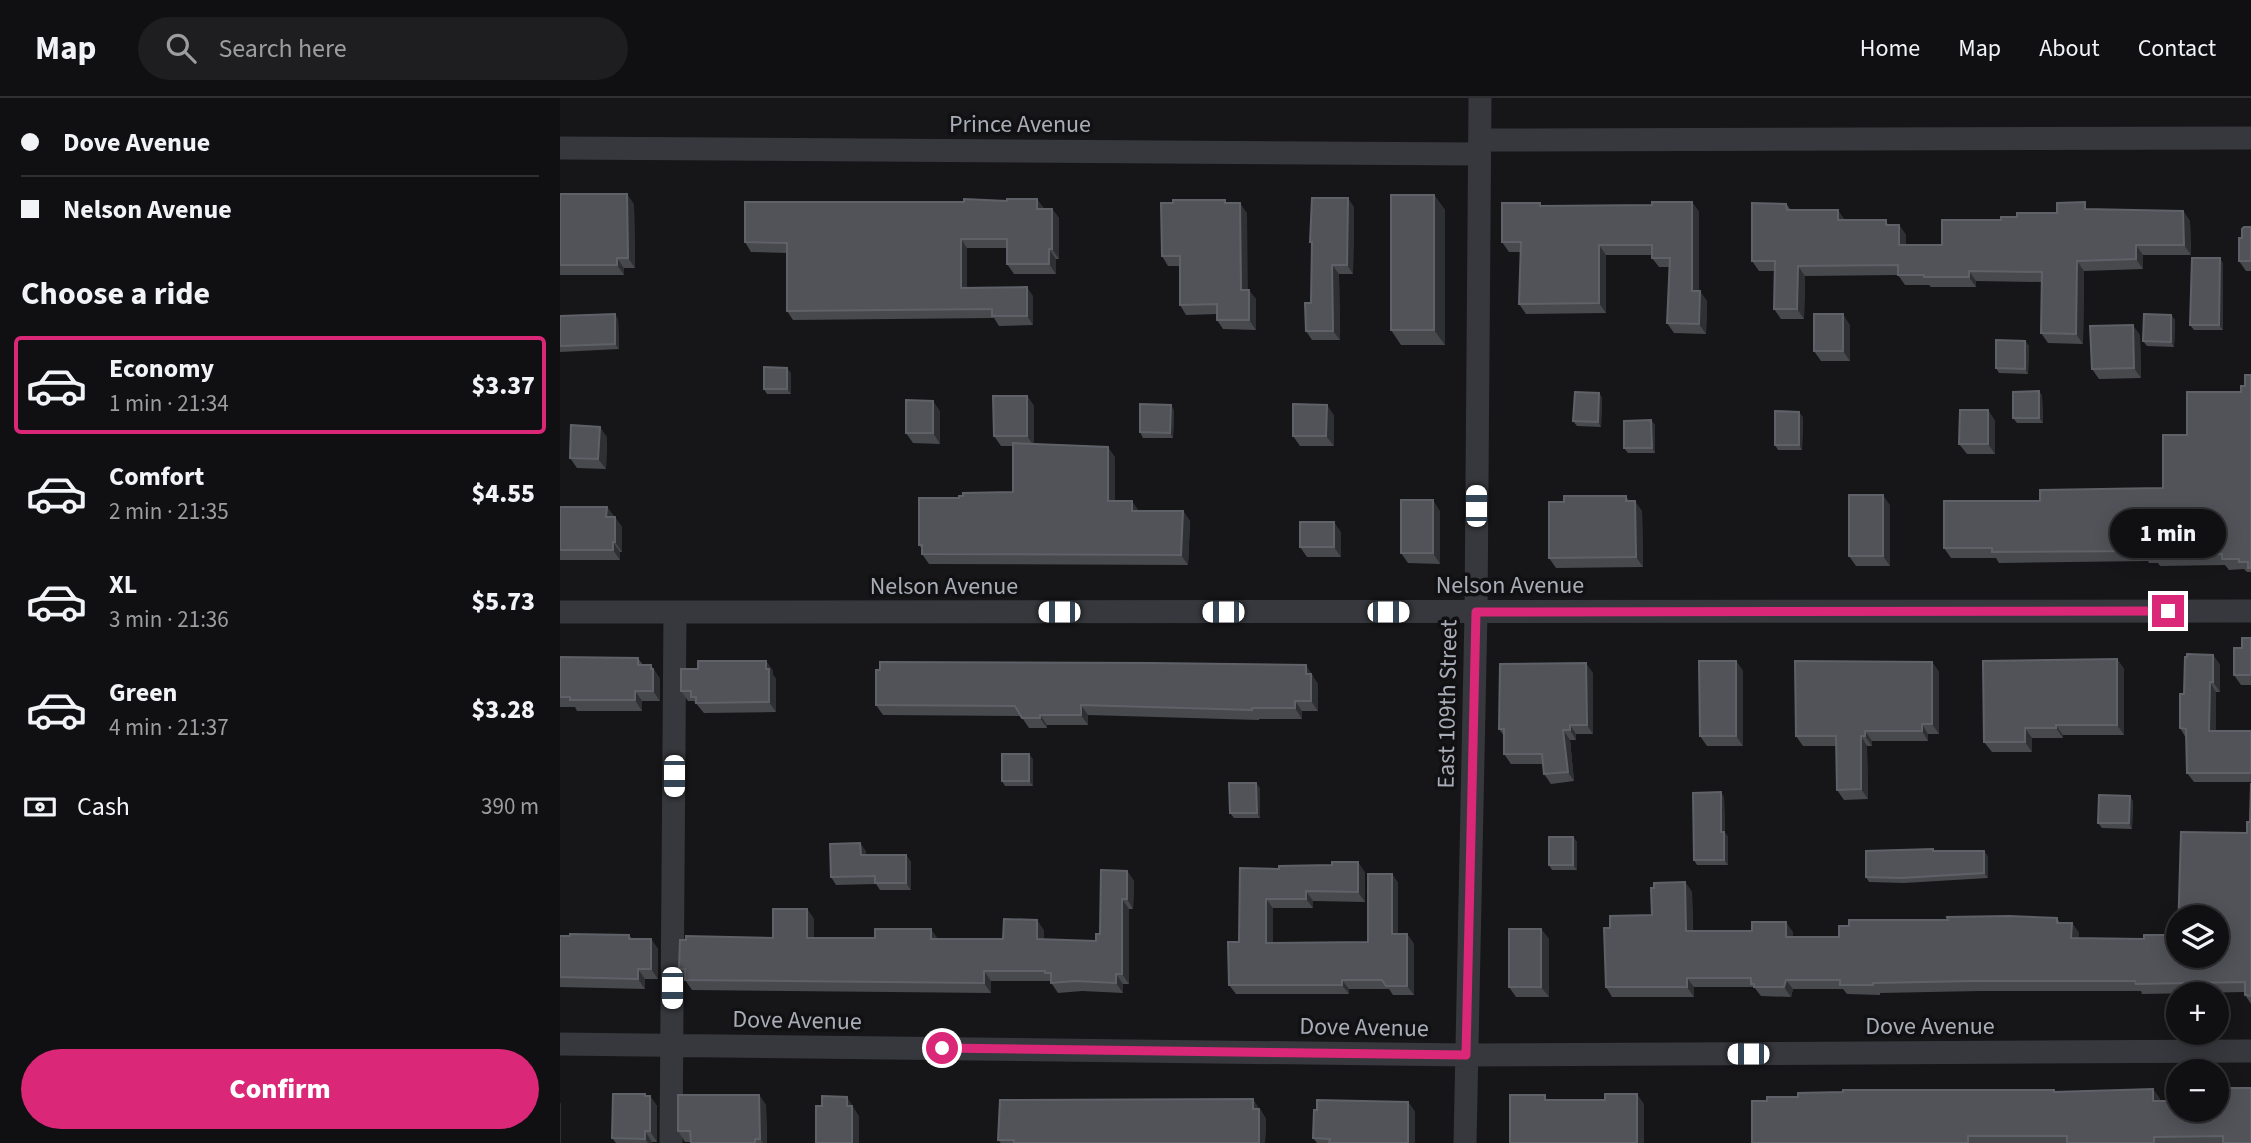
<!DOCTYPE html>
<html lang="en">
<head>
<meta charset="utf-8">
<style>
	body { margin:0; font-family:"Source Sans 3",sans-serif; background:#1e1e20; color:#f1f3f6; height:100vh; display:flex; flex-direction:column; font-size:26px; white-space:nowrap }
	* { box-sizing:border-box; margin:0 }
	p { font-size:23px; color:#9c9d9f }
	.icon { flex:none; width:38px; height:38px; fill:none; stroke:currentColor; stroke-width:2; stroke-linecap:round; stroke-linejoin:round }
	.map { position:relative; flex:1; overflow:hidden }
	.panel { display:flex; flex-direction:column; background:#101012; width:560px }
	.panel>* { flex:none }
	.top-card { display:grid; align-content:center; height:154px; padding:0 21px; background:#101012 }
	.buttons { position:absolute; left:1606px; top:807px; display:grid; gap:14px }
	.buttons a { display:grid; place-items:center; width:63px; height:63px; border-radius:50%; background:#101012; box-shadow:0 4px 18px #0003,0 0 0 2px #303032; font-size:35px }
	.end { position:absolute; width:32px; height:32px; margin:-16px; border:9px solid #db2777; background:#fff; box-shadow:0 0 0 4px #fff }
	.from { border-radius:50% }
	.bubble { position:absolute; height:49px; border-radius:24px; background:#101012; box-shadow:0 4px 18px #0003,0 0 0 2px #303032; font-size:23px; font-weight:800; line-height:49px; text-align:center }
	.car { position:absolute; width:21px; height:42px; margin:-21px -10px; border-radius:9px; box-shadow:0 0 5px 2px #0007; background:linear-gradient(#fff 24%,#345 0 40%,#fff 0 76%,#345 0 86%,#fff 0) }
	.top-card b { display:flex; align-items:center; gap:24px; height:66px; font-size:26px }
	.top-card b+b { border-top:2px solid #303032 }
	.top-card i { width:18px; height:18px; background:#f1f3f6 }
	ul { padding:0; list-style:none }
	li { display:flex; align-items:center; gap:21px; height:98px; margin:0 14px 10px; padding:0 7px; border:4px solid transparent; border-radius:7px }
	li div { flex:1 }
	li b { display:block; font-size:26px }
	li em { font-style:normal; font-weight:800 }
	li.on { border-color:#db2777 }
	li>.icon { width:63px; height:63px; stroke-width:1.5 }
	h2 { padding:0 21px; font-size:32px; line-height:84px }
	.pay { display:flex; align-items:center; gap:18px; height:77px; padding:0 21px; font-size:26px }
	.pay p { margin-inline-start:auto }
	.action { display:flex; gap:14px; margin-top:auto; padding:14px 21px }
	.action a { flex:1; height:80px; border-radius:42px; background:#db2777; color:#fff; font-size:28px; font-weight:800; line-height:80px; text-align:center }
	header { display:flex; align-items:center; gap:42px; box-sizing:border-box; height:98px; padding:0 35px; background:#101012; border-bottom:2px solid #303032 }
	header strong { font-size:33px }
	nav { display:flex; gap:38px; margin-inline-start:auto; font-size:24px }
	.search { width:490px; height:63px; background:#1e1e20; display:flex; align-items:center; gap:18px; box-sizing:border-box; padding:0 24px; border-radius:38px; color:#9c9d9f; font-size:26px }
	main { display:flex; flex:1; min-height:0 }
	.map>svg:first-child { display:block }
</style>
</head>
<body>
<header>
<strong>Map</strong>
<div class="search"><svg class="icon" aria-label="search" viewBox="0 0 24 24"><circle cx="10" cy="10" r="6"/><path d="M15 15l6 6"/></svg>Search here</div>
<nav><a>Home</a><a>Map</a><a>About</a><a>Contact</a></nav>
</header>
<main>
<section class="panel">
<div class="top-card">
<b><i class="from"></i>Dove Avenue</b>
<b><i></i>Nelson Avenue</b>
</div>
<h2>Choose a ride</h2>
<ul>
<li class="on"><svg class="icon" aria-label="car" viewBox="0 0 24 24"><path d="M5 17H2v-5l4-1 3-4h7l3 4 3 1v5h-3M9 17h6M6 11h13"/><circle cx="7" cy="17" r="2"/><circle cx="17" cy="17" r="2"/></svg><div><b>Economy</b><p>1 min · 21:34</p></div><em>$3.37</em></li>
<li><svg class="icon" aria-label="car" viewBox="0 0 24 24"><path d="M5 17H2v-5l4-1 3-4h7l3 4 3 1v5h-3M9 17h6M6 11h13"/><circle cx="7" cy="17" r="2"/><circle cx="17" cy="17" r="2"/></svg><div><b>Comfort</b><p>2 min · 21:35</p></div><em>$4.55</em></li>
<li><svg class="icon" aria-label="car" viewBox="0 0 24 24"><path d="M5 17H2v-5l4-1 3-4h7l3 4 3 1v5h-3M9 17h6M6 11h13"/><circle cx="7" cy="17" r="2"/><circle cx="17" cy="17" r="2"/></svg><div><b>XL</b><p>3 min · 21:36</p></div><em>$5.73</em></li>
<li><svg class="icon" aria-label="car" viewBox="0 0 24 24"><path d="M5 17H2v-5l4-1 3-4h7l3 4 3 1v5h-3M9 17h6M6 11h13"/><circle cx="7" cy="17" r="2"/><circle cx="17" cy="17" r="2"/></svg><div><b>Green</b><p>4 min · 21:37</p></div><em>$3.28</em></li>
</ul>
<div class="pay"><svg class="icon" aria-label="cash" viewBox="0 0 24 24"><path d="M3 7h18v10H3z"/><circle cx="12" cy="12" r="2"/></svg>Cash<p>390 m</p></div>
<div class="action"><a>Confirm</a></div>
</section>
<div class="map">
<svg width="1691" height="1045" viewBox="0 0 1691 1045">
	<rect width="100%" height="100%" fill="#161618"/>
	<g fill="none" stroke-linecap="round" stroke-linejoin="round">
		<path stroke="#37383d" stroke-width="23" d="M920,42L1691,40
			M0,50L919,56
			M0,514L1691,513
			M0,946L906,957L1691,953
			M111,1045L115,514
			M905,1045L916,514L920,0"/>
	</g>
	<path fill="#47494d" d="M0,96L74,106L75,170H64V177H0Z
		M874,97L885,112V247H841L831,232Z
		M665,102L667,105L687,115V192L696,201V232L663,231L657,222V216L626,217L620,207V168H608L602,158Z
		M1132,104L1139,114V193L1147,203L1146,236L1114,235L1107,225L1109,169H1099L1092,160V157H1046V215L966,216L959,206L961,154H949L942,144L982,108L1092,107Z
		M1226,106L1231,112L1285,122H1326L1328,127H1339L1346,137V147H1382L1441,122L1457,119L1530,111L1623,113L1630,123L1631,157H1583V171L1524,173L1523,246L1488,245L1481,235V184L1416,183V189H1371L1369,187H1345L1338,177L1245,178L1244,221H1221L1214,211L1215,173H1199L1192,163Z
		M794,109L793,176H779L780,242H752L746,233L751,205L752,147L750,144Z
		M484,111H492L499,120V161H496V176H454L447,166V150H407V190L473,198V227L439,228L434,220L233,222L227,213V155L191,154L185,144Z
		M1691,129V173H1686L1679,163L1682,140Z
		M1663,165V232H1634L1630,227Z
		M1611,217L1615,222L1614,249L1587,248L1583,243Z
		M0,218L58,221L59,251L0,254Z
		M1290,227V263H1261L1254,253Z
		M1580,237L1581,280L1539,281L1532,271Z
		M1465,243L1469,248L1468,276L1439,275L1436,270Z
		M231,275V296H207L204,291Z
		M1691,277V474H1687L1684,471L1669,472L1665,467L1600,468L1598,465H1589L1588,463L1439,465L1436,460H1391L1384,450L1480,403L1603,390L1627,337L1681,294Z
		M1479,293L1482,298L1483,325H1457L1453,320Z
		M1039,295L1042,300L1041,329L1017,328L1013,323Z
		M467,298L474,308V346L555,359V403L579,413H623L630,423L628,467L369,466L362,456V451L359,447L399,400L453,394V348H441L434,338Z
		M614,312L613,340H583L580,334Z
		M1428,312L1435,323V356H1407L1399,346Z
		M380,313V346L353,345L346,335Z
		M774,317V348H740L733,338Z
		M1243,319L1242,352H1218L1215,347Z
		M1091,322L1095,327V355H1068L1064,350Z
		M47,339L46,371L17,370L10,360Z
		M1066,398L1069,403L1082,413L1083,469L996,470L989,460L1004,404Z
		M1330,407V468H1296L1289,458Z
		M0,409H47L62,429V454H60V462H0Z
		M880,413V466L848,465L841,455Z
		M781,434V459H747L740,449Z
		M1691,540V587H1681L1674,577L1682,550Z
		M1653,557L1660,567V594H1656V633H1691V684H1634L1627,675L1626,640L1620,630L1624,596Z
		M0,559L78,560L83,567H91L100,581V603H82V613H17L15,609H0Z
		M1557,561L1564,571V637H1503V640H1472V654H1432L1424,644Z
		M206,563L213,573V577L216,581V614L144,615L134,603H128L121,593L138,571Z
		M1176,563L1183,573V648H1147L1140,638Z
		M1372,564L1379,574V636H1368V643H1312V648H1307L1308,701L1284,702L1277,692L1276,648H1243L1236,638Z
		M1033,575V636H1016V642H1010L1014,683L991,686L984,676L983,666H951L944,656V638L939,631Z
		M753,577V579L758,586V613H742V621H699V622L528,617V627H487V630H469L461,618L323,617L316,607Z
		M473,661V688H445L442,683Z
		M1691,685V906L1685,897V894L1582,896L1581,893H1420L1320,895V897L1287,896L1283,891H1233L1231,899L1201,898L1194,889H1134V899H1052L1046,889L1050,830L1092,817L1125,784L1132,794L1133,833L1233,834V839H1279L1289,828L1388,822L1497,820L1500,825H1512L1519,835L1518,840L1584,841L1618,837L1687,735L1690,724Z
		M700,690V720H674L670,715Z
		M1164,699L1165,735L1168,739V767H1137L1134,762Z
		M1573,703L1572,731L1542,730L1538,725Z
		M1013,739L1017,744V772H992L989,767Z
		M306,753V757H346L351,764V792H320L316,786L276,787L271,779Z
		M1374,753L1428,758V780L1344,785L1309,784L1306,779Z
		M772,767L805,774V804L753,803V810H713V845L808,844L832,776L838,785V836H847L854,846V897H833L829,891H789V896H676L669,887L679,844L719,771Z
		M567,773L574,783L573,811H569V886H563V895L522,893L498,895L490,883H431V895L132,892L125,882V879L119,871L213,840L247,811L254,821V840L443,841L484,832V841L536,843L540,836Z
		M981,831L989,841V899H956L949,889Z
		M69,837L72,841H91L98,851V881H85V891L0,889V838Z
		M1593,991L1600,1001V1003L1663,1002L1691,1045H1192L1207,1003L1238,999L1494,992L1495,994Z
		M199,997L206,1007L207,1045H131V1044H125L118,1033Z
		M86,998H90L97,1008V1044H92V1045H56L52,1040Z
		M848,1004L855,1014V1045H757L753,1040Z
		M700,1011L706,1021L705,1045H441L438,1042Z"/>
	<path fill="#2f3033" d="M67,96L74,106L75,170L68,160Z
		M874,97L885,112V247L874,232Z
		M788,100L794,109L793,176L787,167Z
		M477,101L484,110L477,111Z
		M1132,104L1139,114V203L1132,193Z
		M680,105L687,115L688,201L681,192Z
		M492,111L499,120V161L492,151Z
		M1278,112L1285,122H1278Z
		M1623,113L1630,123L1631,157L1624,147Z
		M1339,127L1346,137V157L1339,147Z
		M401,141L407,150V199L401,190Z
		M1039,147L1046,157V215L1039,205Z
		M1576,147L1583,157V171L1576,161Z
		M489,151L496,161V176L489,166Z
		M57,160L64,170V177L57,167Z
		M1660,160L1663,165V232L1659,227Z
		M1517,163L1524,173L1523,246L1516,236Z
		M772,167L779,176L780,242L773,233Z
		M1238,168L1245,178L1244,221L1237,211Z
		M1409,173L1416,183V189L1409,179Z
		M467,189L473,198V227L467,218Z
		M689,192L696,201V232L689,222Z
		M1140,193L1147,203L1146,236L1139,226Z
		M55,216L58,221L59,251L55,246Z
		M1283,216L1290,227V263L1283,253Z
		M1611,217L1615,222L1614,249L1611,244Z
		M1573,227L1580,237L1581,280L1574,270Z
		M1465,243L1469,248L1468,276L1465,271Z
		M227,270L231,275V296L227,291Z
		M1479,293L1482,298L1483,325L1479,320Z
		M1039,295L1042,300L1041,329L1038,324Z
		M467,298L474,308V348L467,338Z
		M373,303L380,313V346L373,335Z
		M611,307L614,312L613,340L610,335Z
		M767,307L774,317V348L766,338Z
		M1428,312L1435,323V356L1428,346Z
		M1239,314L1243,319L1242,352L1239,347Z
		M1091,322L1095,327V355L1092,350Z
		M40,329L47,339L46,371L38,361Z
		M548,349L555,359V413L548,403Z
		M1323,397L1330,407V468L1323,458Z
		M873,402L880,413V466L873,455Z
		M572,403L579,413V423L572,413Z
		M1075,403L1082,413L1083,469L1076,459Z
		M47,409L54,419H46Z
		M623,413L630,423L628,467L621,457Z
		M55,419L62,429V454L55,444Z
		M774,424L781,434V459L774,449Z
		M53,444L60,454V462L53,452Z
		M1653,557L1660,567V594L1653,584Z
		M1557,561L1564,571V637L1557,627Z
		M206,563L213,573V577L216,581V614L209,604Z
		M1176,563L1183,573V648L1176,638Z
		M1372,564L1379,574V636L1372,626Z
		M1026,565L1033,575V636L1027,627Z
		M91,567L100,581V603L93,593Z
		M746,567L758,586V613L751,603L746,576Z
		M1650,584L1656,594V643L1649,633Z
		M75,593L82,603V613L75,602Z
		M735,603L742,613V621L735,610Z
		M521,607L528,617V627L521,617Z
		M480,617L487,627V630L480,620Z
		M1362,626L1368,636V643L1362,633Z
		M1010,627L1016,636V642L1010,632Z
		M1496,627L1503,637V640L1496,630Z
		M1465,630L1472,640V654L1465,644Z
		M1003,632L1010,642L1014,683L1008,674Z
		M1305,633L1312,643V648L1305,638Z
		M1301,638L1307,648L1308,701L1301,691Z
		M469,656L473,661V688L469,683Z
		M696,685L700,690V720L697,715Z
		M1161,694L1164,699L1165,735L1168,739V767L1164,762L1161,734Z
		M1570,698L1573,703L1572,731L1569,725Z
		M1013,739L1017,744V772L1013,767Z
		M300,745L306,753V764L301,757Z
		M1424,753L1428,758V780L1424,775Z
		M346,757L351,764V792L346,785Z
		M798,764L805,774V804L798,794Z
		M567,773L574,783L573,811L567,801Z
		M832,776L838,785V846L832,836Z
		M1125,784L1132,794L1133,842L1126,833Z
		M746,793L753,803V810L746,801Z
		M562,801L569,811V886L562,876Z
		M706,801L713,810V854L706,845Z
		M247,811L254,821V850L247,840Z
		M477,822L484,832V851L477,841Z
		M1226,824L1233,834V849L1226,839Z
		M1512,825L1519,835L1518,849L1511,840Z
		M371,831L378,841H371Z
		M981,831L989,841V899L981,889Z
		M847,836L854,846V897L847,888Z
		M91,841L98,851V881L91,871Z
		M78,871L85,881V891L78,881Z
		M424,873L431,883V895L424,885Z
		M556,876L563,886V895L556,885Z
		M1127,880L1134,889V899L1127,889Z
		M782,882L789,891V896L782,887Z
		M1226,882L1233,891L1231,899L1224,889Z
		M1593,991L1600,1001V1014L1593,1003Z
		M85,996L90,1003V998L97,1008V1044L90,1033Z
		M1077,996L1084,1006V1045H1077Z
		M199,997L206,1007L207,1045H203L200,1041Z
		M287,999L299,1018V1045H292L287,1008Z
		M693,1001L706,1021L705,1045H699L693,1011Z
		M0,1004L1,1006V1045H0Z
		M848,1004L855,1014V1045H848Z
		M85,1033L92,1044V1045H88L85,1041Z"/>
	<path fill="#525359" stroke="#5f6168" stroke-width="2" fill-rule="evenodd" d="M0,96H67L68,160H57V167H0Z
		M831,97H874V232H831Z
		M752,100H788L787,167H772L773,233H746L745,205H751L752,144H750Z
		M404,101L447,103V101H477V111H492V151H489V166H447V141H401V190L467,189V218H432V211L227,213V145L185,144V104H404Z
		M613,102H665V105H680L681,192H689V222H657V206L620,207V158H602L601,105H613Z
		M1092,104H1132V193H1140L1139,226L1107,225L1110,160H1092V147H1039V205L959,206L961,144H942V105H980V108L1092,107Z
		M1525,104V111L1623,113L1624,147H1576V161L1517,163L1516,236L1481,235L1482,174L1409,173V179H1364V177H1338V167L1238,168L1237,211H1214L1215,163H1192V105L1226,106L1227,112H1278V122H1326V127H1339V147H1382V122H1441V119H1457V115H1497V105Z
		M1684,129H1691V163H1679V140H1682V131Z
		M1632,160H1660L1659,227H1630Z
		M55,216V246L0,248V218Z
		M1254,216H1283V253H1254Z
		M1584,216L1611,217V244L1583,243Z
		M1573,227L1574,270L1532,271L1530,228Z
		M1436,242L1465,243V271L1436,270Z
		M204,269L227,270V291H204Z
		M1685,277H1691V470H1688V464H1679V461H1662V456L1593,457V455H1582V453L1432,454V450H1384V403H1480V392L1603,390V337H1627V294H1681V288H1685Z
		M1479,293V320H1453V294Z
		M1015,294L1039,295L1038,324L1013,323Z
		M433,298H467V338H434Z
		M346,302L373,303V335H346Z
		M580,306L611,307L610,335L580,334Z
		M733,306L767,307L766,338H733Z
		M1400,312H1428V346H1399Z
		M1215,313L1239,314V347H1215Z
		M1091,322L1092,350H1064V323Z
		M11,327L40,329L38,361L10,360Z
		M453,345L548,349V403H572V413H623L621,457L362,456V447H359V400H399V398H403V395L453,394Z
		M1289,397H1323V458H1289Z
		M1004,398H1066V403H1075L1076,459L989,460V404H1004Z
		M841,402H873V455H841Z
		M0,409H47L46,419H55V444H53V452H0Z
		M740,424H774V449H740Z
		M1682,540H1691V577H1674V550H1682Z
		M1627,556L1653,557V584H1650L1649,633H1691V675H1627L1626,631L1620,630V596H1624L1625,559H1627Z
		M0,559L78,560V567H91V571H93V593H75V602H10V599H0Z
		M1557,561V627H1496V630H1465V644H1424L1423,563Z
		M138,563H206V571H209V604L136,605V599H131V593H121V571H138Z
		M1139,563H1176V638H1140Z
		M1235,563L1372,564V626H1362V633H1305V638H1301V691L1277,692L1276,638H1236Z
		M320,564L592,565L746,567V576H751V603H735V610H692V612L521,607V617H480V620H462L455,608L316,607V572H320Z
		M1026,565L1027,627H1010V632H1003L1008,674L984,676L982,656H944V631H939L940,566Z
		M442,656H469V683H442Z
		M669,685H696L697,715H670Z
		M1691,685V898L1685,897V884L1576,886L1575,883H1413L1313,885V887H1280V882H1226L1224,889H1194V886H1191V880H1127V889H1046L1044,830H1050V818L1092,817L1091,790H1094V785L1125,784L1126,833H1192V824H1226V839H1279V828H1289V822H1388L1387,819L1449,818L1497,820V825H1512L1511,840L1584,841V837H1618L1621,734L1687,735V724H1690ZM1619,819H1657V858H1619Z
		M1161,694V734H1164V762H1134L1133,695Z
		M1539,697L1570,698L1569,725H1538Z
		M989,739H1013V767H989Z
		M300,745L301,757H346V785H315V778L271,779L270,746Z
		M1373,751V753H1424V775L1341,780L1306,779V753Z
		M772,764H798V794L746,793V801H706V845L808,844V776H832V836H847V888H826L822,882H782V887H669L668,844H679L680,770L719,771V768L772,767Z
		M541,772L567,773V801H562V876H556V885L515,883L491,885V875H485V873H424V885L125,882V871H119L120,842H126V838L213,840V811H247V840H315V831H371V841H443L444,821L477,822V841L536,843V836H540Z
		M949,831H981V889H949Z
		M10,836L69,837V841H91V871H78V881L0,879V838H10Z
		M1663,990H1691V1045H1663V1038L1594,1039V1045H1507V1038H1408V1045H1192V1003H1207V999H1238V995L1283,994V992H1494V994L1593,991V1003H1619V1012H1657V1002H1663Z
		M53,996H85V998H90V1033H85V1041L52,1040Z
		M1045,996H1077V1045H950V997H985V1002H1045Z
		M118,997H199L200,1041H195V1045H131L130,1033H118Z
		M262,998L287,999V1008H292V1045H256V1008H262Z
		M693,1001V1011H699V1045H454V1042H438L440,1002Z
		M757,1002L848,1004V1045H769L770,1041L753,1040L754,1012H757Z"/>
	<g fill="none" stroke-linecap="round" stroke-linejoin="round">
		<path stroke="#db2777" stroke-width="9" d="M382,950L906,957L916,514L1608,513"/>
	</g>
	<g text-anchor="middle" stroke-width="7" stroke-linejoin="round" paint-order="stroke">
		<g font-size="24" fill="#a8adb8" stroke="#111113">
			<text x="460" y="34">Prince Avenue</text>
			<text x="950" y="495">Nelson Avenue</text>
			<text x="384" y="496">Nelson Avenue</text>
			<text transform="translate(887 606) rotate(-89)" y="8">East 109th Street</text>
			<text transform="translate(237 922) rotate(1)" y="8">Dove Avenue</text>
			<text x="1370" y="936">Dove Avenue</text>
			<text transform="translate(804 929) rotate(1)" y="8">Dove Avenue</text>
		</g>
	</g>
</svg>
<div class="buttons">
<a><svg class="icon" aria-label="layers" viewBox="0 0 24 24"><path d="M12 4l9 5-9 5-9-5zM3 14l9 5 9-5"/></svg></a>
<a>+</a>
<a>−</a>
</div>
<i class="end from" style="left:382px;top:950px"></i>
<i class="end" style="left:1608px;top:513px"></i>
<div class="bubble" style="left:1550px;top:411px;width:116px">1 min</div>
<i class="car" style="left:916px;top:408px;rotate:0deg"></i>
<i class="car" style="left:499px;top:514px;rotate:270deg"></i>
<i class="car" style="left:663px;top:514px;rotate:270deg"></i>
<i class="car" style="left:828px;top:514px;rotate:90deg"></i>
<i class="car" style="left:114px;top:678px;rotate:180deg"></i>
<i class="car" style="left:112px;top:890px;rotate:180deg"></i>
<i class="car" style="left:1188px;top:956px;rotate:270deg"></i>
</div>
</main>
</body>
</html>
